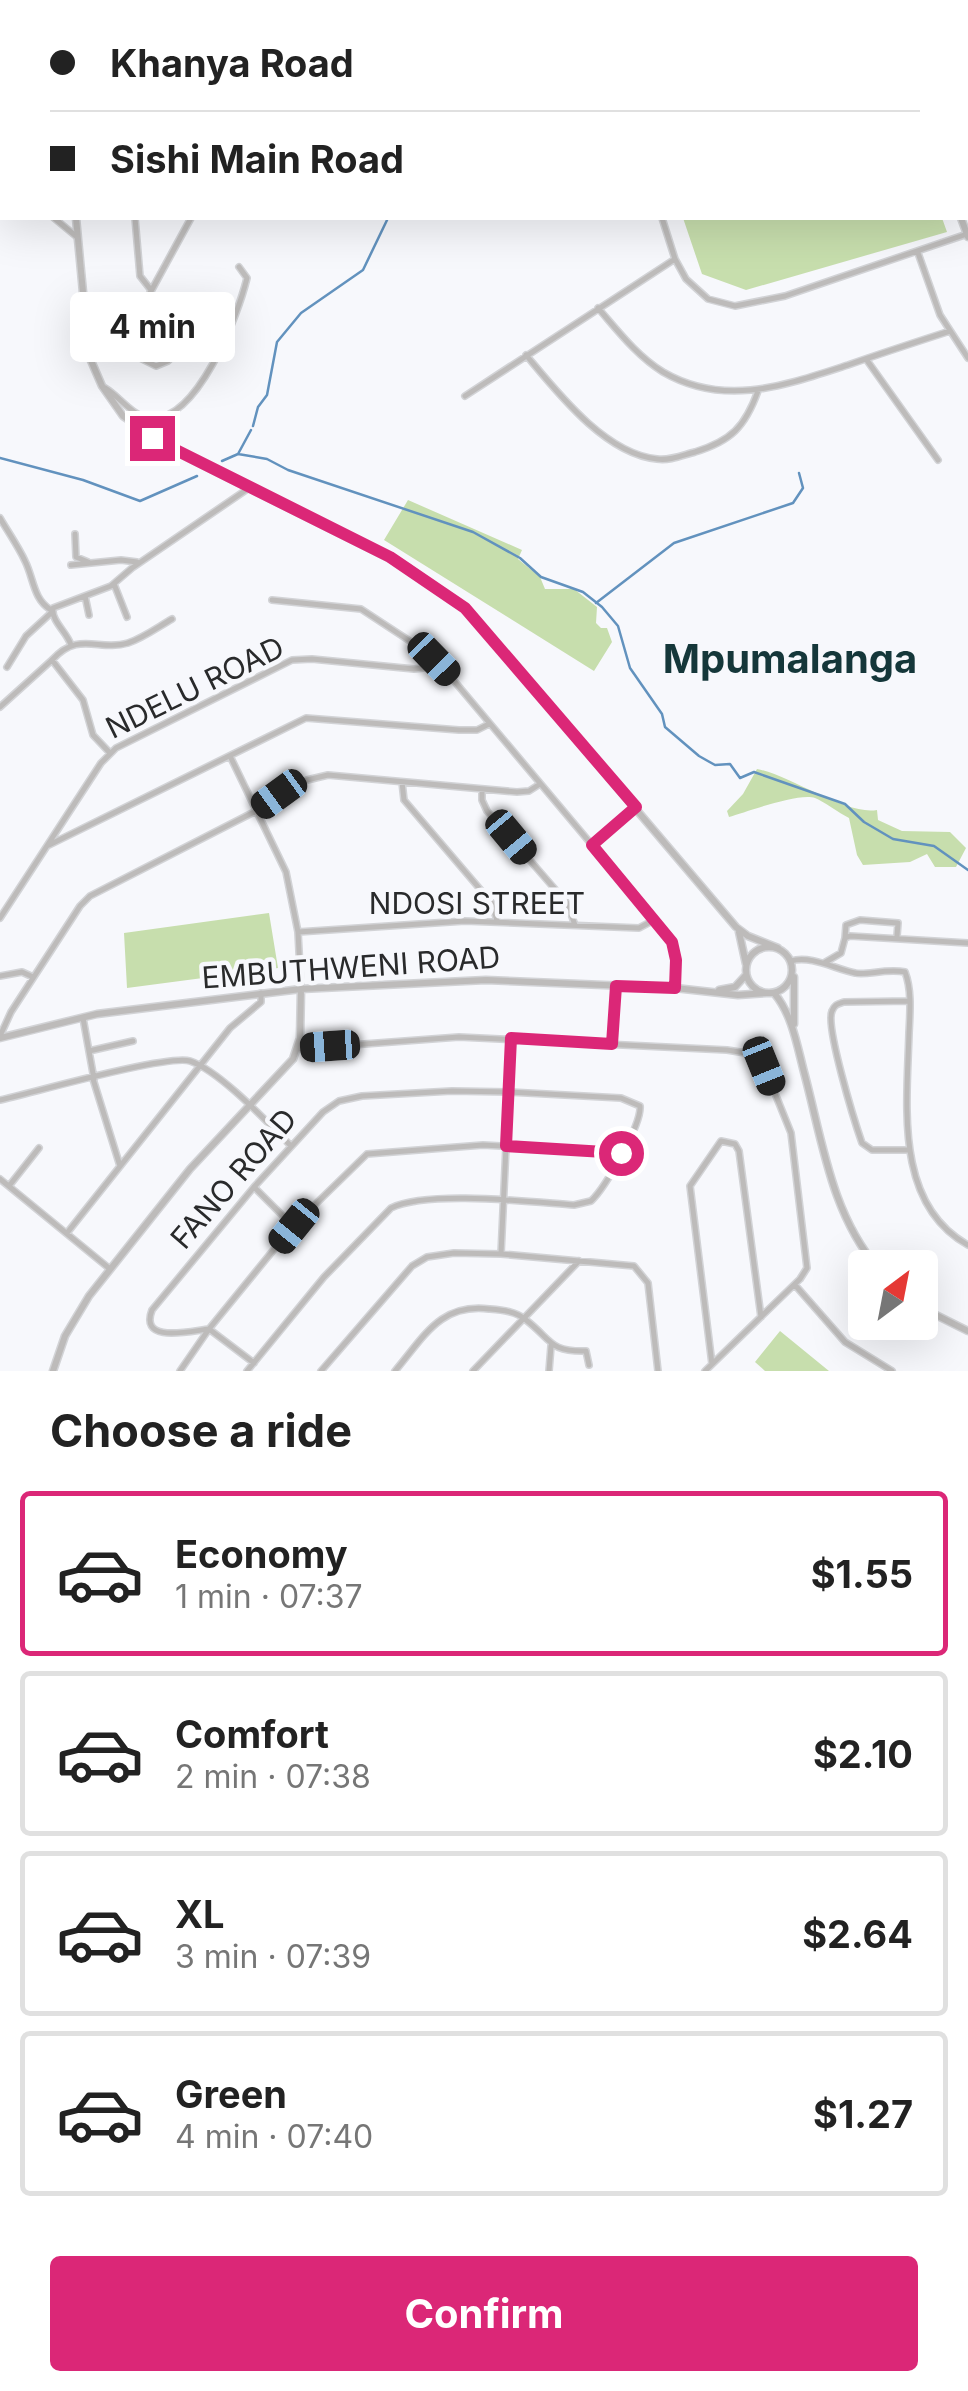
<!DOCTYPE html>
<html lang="en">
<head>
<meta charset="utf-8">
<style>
	body { margin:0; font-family:Inter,sans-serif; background:#f6f6f6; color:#222; height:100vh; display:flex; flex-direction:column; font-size:38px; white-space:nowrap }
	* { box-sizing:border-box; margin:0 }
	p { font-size:32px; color:#767676 }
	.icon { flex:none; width:55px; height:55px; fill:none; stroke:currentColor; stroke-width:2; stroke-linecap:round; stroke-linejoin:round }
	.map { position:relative; height:1371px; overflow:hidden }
	.details { display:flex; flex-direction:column; background:#fff; flex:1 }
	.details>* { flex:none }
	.top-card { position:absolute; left:0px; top:0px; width:970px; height:220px; box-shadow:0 10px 40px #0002; display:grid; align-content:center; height:220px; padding:0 50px; background:#fff }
	.needle { width:65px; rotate:32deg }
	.fabs { position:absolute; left:848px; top:1250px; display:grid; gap:20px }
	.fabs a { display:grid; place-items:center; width:90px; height:90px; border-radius:10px; background:#fff; box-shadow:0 10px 40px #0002; font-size:50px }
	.end { position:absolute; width:45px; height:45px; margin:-22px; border:12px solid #db2777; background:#fff; box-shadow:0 0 0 5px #fff }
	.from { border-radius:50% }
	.bubble { position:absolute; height:70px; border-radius:10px; background:#fff; box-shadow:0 10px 40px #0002; font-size:32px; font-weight:700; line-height:70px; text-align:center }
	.car { position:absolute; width:30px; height:60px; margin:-30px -15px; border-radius:12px; box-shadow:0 0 8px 2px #0007; background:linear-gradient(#222 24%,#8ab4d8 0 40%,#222 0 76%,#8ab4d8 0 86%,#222 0) }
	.top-card b { display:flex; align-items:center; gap:35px; height:95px; font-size:38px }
	.top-card b+b { border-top:2px solid #e0e0e0 }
	.top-card i { width:25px; height:25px; background:#222 }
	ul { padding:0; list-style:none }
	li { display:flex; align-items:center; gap:30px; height:165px; margin:0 20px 15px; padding:0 30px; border:5px solid #e0e0e0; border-radius:10px }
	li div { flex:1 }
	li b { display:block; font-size:38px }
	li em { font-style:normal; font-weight:700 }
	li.selected { border-color:#db2777 }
	li>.icon { width:90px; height:90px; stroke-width:1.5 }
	h2 { padding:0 50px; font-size:45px; line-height:120px }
	.action { display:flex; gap:20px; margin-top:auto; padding:20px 50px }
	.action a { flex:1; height:115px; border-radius:10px; background:#db2777; color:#fff; font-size:40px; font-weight:700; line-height:115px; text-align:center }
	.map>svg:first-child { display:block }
</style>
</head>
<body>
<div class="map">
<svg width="968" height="1371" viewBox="0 0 968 1371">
	<rect width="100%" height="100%" fill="#f7f8fc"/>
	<path fill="#c7dead" d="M683,218H942L947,232L746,290L702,274Z
		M408,500L522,550L518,559L540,577L545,589H574L597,607L596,623L601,628H607L612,642L594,671L384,540Z
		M757,769C790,775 847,816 877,810L878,820L902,831L950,832L966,848L956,867H935L927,854L910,862L863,865L857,855L849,818C839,813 823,801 815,798C800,792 746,812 729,817L727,811L743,794Z
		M269,913L278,968L127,988L124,933Z
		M780,1331L829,1371H765L755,1362Z"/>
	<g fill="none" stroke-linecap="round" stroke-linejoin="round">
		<path stroke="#6292be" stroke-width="2.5" d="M469,2V0
			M253,426L258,407L267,395L277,342L301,313L363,270L388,218
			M238,454L267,459L288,470L473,532L520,558L541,577L583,592L602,607L618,626L630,668L662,714L665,727L699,756L715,765L730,764L740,778L754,772L845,804L864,822L893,839L934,846L968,870
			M0,458L83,480L140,501L197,476
			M222,461L238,454L251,430
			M596,603L674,543L793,503L803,488L799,473"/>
		<defs>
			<path id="minor" d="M162,0L165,2
				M246,0L249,2
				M945,0L946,2
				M6,2V0
				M122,2V0
				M312,2L313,0
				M584,2L585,0
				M642,2L643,0
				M968,69V70
				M0,123L2,124
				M54,218L77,237
				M135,218L140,276L151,290
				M662,218L675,259L686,279L708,299L735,306L785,296L967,234
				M918,253L940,315L968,358
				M598,308C618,331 637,356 663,372C725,408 786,385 848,365C882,353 916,342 950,331
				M87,336L108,342L156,366L168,361L177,352
				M120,348L191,218
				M526,355C557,392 605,454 657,459C670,461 683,455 695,452C731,441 745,427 758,391
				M866,359L938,460
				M105,388C119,396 132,416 149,418C197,424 238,315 247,278L239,267
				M465,396L675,259
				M0,518C8,532 18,546 25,561C34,579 33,599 51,610
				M75,534L76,557L88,562
				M71,565L121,560L137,562
				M114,584L127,617
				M85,596L89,615
				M272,600L361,609L422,649L450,676L666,933L675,951V988
				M71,645C67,632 51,621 53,608L111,586L132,568L249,488
				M52,660C79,630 99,652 128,643C143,638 158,627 172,619
				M7,667L26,636L51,613
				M0,707L52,660L83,700L93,735L110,753
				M230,756L286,872L298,932L301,989
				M402,782L404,800L491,902L497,920
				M482,789V800L487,811L567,903L575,925
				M593,844L636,807
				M49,845L306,718L459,730H477L489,724
				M0,918L101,763L116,748L292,660L312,659L414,669L423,668L433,659
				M298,932L465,921L639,928L654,920
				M845,938L846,925L860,920L898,923L897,936
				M791,961C811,955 835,969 855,973C866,976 886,968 905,972C912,990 910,1013 909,1033C907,1105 894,1204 968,1245
				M824,963L841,953L845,938L850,936L968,943
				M0,976L22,972L33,977
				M910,1001L844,1002C838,1004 835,1004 832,1011C825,1026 855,1123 862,1143L872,1150H910
				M83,1018L94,1079
				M0,1036L11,1012L80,906L90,896L258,810L307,780L328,775L517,792L529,791L540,784
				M612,1042L616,986
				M297,1049L459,1037L727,1050L752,1054L764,1066L791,1133L807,1268L800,1279L705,1371
				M89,1051L133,1041
				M93,1079L120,1166
				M0,1100C32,1093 168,1054 190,1061C220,1071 268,1123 291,1146
				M0,1179L110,1269
				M9,1186L39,1148
				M254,1187L293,1226
				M67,1233L230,1028L261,1002V993
				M501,1254L511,1039
				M795,1285L845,1342L892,1371
				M209,1329C190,1331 139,1344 152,1310L254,1187L323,1112L339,1101L362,1096L452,1091L509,1092L621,1098L640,1106C642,1124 605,1188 591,1201L574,1205C531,1202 428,1190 391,1208L324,1277L247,1371
				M209,1329L254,1363
				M712,1364L690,1186L721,1141L735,1144L739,1151L761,1317
				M180,1371L209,1329L293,1226L367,1154L483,1145L621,1153
				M321,1371L412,1266L427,1257L454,1253L501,1254L634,1266L648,1283L658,1371
				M395,1371C424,1337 440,1303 489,1309C501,1310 516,1311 526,1320C552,1340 549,1352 586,1351L589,1365
				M473,1371L579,1261
				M549,1371L551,1346"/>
			<path id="tertiary" d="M887,0L888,2
				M64,2L65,0
				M76,218L89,356L102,386L123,416L171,449L407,567L465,608L736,927L748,936L778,948
				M961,218L968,237
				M739,932L746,964
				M746 970a23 23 0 1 1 46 0a23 23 0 1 1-46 0Z
				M719,990L735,987L746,975
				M774,993C792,1014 797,1045 804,1072C822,1139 831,1214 878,1268
				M794,1024V977
				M0,1038L97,1014L301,989L486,980L675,988L738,995L766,993
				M920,1307L968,1331
				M53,1371L65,1336L89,1296L190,1169L293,1059L300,1038L301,989"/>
		</defs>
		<use href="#minor" stroke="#d2d3d6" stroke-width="8"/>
		<use href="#tertiary" stroke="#d2d3d6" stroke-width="9"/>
		<use href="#minor" stroke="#bdbbba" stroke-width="5"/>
		<use href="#tertiary" stroke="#bdbbba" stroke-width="6"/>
	</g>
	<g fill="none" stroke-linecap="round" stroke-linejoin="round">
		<path stroke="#db2777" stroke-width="12" d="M152,438L390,557L465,608L636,807L592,845L672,942L676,960L675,988L616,986L612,1044L511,1038L506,1146L621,1153"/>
	</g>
	<g text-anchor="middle" stroke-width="9" stroke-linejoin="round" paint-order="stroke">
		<g font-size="30" fill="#292a2b" stroke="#f7f8fc">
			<text transform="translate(195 688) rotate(-26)" y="10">NDELU ROAD</text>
			<text x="477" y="914">NDOSI STREET</text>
			<text transform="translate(351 968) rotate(-4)" y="10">EMBUTHWENI ROAD</text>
			<text transform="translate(234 1179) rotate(-49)" y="10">FANO ROAD</text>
		</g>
		<g font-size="40" font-weight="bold" fill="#15373a" stroke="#f7f8fc">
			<text x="790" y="673">Mpumalanga</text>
		</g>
	</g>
</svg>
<div class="fabs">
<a><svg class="needle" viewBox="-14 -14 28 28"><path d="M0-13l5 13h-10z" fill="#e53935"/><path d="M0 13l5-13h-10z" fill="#767676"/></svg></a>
</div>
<i class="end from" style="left:621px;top:1153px"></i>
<i class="end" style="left:152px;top:438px"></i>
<div class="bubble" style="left:70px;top:292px;width:165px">4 min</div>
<i class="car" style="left:434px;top:659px;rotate:136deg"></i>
<i class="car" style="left:279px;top:794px;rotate:234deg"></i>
<i class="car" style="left:511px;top:837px;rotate:140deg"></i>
<i class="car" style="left:330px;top:1046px;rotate:266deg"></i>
<i class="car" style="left:764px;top:1066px;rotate:158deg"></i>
<i class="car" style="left:294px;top:1226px;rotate:219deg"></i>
<div class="top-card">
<b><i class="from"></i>Khanya Road</b>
<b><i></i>Sishi Main Road</b>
</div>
</div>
<section class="details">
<h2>Choose a ride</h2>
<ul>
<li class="selected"><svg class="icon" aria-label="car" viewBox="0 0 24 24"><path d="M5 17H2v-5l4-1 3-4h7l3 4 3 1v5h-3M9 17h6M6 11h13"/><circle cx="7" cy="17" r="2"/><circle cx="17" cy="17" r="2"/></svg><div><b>Economy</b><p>1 min · 07:37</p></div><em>$1.55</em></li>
<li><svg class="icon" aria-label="car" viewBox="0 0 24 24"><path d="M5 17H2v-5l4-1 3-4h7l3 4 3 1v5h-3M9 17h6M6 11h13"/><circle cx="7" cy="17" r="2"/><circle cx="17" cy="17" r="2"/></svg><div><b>Comfort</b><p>2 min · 07:38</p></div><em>$2.10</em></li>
<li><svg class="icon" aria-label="car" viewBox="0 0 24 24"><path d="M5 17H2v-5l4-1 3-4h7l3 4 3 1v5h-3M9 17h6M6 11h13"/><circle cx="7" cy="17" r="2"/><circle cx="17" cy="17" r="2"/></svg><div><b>XL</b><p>3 min · 07:39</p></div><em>$2.64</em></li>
<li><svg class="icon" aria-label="car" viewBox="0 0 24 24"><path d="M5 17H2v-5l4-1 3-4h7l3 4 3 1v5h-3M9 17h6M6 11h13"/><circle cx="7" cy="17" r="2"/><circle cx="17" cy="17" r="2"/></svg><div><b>Green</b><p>4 min · 07:40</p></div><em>$1.27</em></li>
</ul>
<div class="action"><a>Confirm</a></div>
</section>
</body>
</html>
